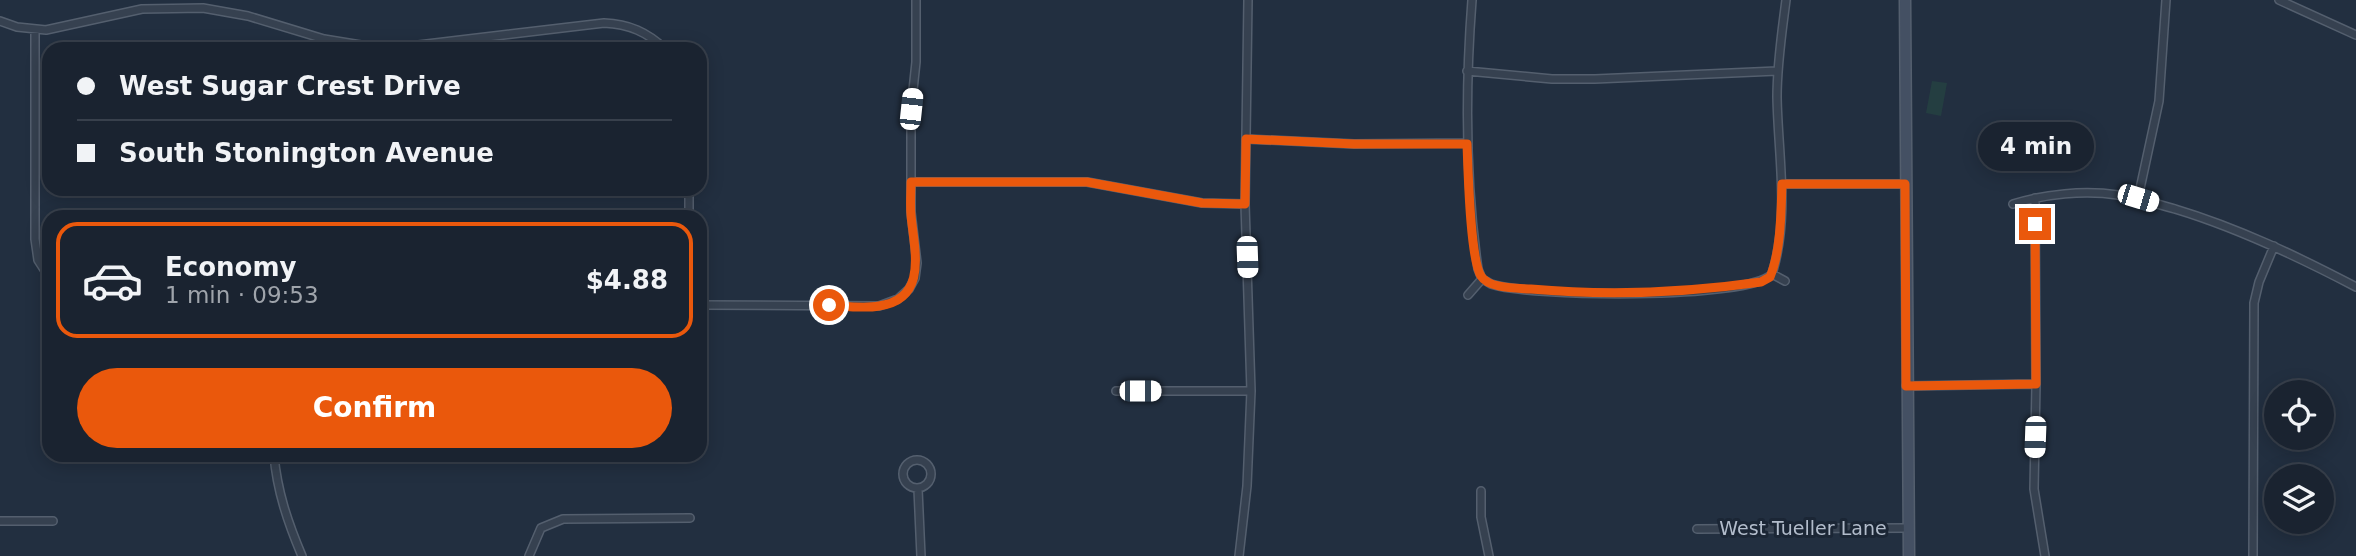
<!DOCTYPE html>
<html lang="en">
<head>
<meta charset="utf-8">
<style>
	body { margin:0; font-family:"DejaVu Sans",sans-serif; background:#232b38; color:#f1f3f6; height:100vh; display:flex; flex-direction:column; font-size:26px; white-space:nowrap }
	* { box-sizing:border-box; margin:0 }
	p { font-size:23px; color:#9fa4ab }
	.icon { flex:none; width:38px; height:38px; fill:none; stroke:currentColor; stroke-width:2; stroke-linecap:round; stroke-linejoin:round }
	.map { position:relative; flex:1; overflow:hidden }
	.side { position:absolute; left:42px; top:210px; width:665px; height:252px; display:flex; flex-direction:column; background:#1a2330; border-radius:21px; box-shadow:0 4px 18px #0003,0 0 0 2px #38404c }
	.side>* { flex:none }
	.guide { position:absolute; left:42px; top:42px; width:665px; height:154px; border-radius:21px; box-shadow:0 4px 18px #0003,0 0 0 2px #38404c; display:grid; align-content:center; height:154px; padding:0 35px; background:#1a2330 }
	.fabs { position:absolute; left:2264px; top:380px; display:grid; gap:14px }
	.fabs a { display:grid; place-items:center; width:70px; height:70px; border-radius:50%; background:#1a2330; box-shadow:0 4px 18px #0003,0 0 0 2px #38404c; font-size:35px }
	.end { position:absolute; width:32px; height:32px; margin:-16px; border:9px solid #ea580c; background:#fff; box-shadow:0 0 0 4px #fff }
	.from { border-radius:50% }
	.bubble { position:absolute; height:49px; border-radius:24px; background:#1a2330; box-shadow:0 4px 18px #0003,0 0 0 2px #38404c; font-size:23px; font-weight:600; line-height:49px; text-align:center }
	.car { position:absolute; width:21px; height:42px; margin:-21px -10px; border-radius:9px; box-shadow:0 0 5px 2px #0007; background:linear-gradient(#fff 24%,#345 0 40%,#fff 0 76%,#345 0 86%,#fff 0) }
	.guide b { display:flex; align-items:center; gap:24px; height:66px; font-size:26px }
	.guide b+b { border-top:2px solid #38404c }
	.guide i { width:18px; height:18px; background:#f1f3f6 }
	ul { padding:12px 0 0; list-style:none }
	li { display:flex; align-items:center; gap:21px; height:116px; margin:0 14px 10px; padding:0 21px; border:4px solid transparent; border-radius:21px }
	li div { flex:1 }
	li b { display:block; font-size:26px }
	li em { font-style:normal; font-weight:600 }
	li.selected { border-color:#ea580c }
	li>.icon { width:63px; height:63px; stroke-width:1.5 }
	.primary-button { display:flex; gap:14px; margin-top:auto; padding:14px 35px }
	.primary-button a { flex:1; height:80px; border-radius:42px; background:#ea580c; color:#fff; font-size:28px; font-weight:600; line-height:80px; text-align:center }
	.map>svg:first-child { display:block }
</style>
</head>
<body>
<div class="map">
<svg width="2356" height="556" viewBox="0 0 2356 556">
	<rect width="100%" height="100%" fill="#222f40"/>
	<path fill="#243e41" d="M1932,81L1947,83L1941,116L1926,113Z"/>
	<g fill="none" stroke-linecap="round" stroke-linejoin="round">
		<defs>
			<path id="street" d="M1472,0C1465,91 1465,179 1478,269L1482,279
				M2279,0L2356,35
				M0,21L17,27L46,30L142,9L203,8L248,16L324,39L367,46H410L604,23C629,24 647,32 665,49
				M35,30V239L38,260L49,277
				M1467,71L1552,79H1595L1777,71
				M1246,139L1354,144L1467,143
				M911,182H1087L1202,203L1245,204
				M1782,184H1905
				M689,189V217
				M2035,198L2036,384L2034,489L2045,556
				M2138,198L2159,101L2166,0
				M2013,204C2045,194 2084,190 2118,195C2137,197 2156,204 2175,209C2238,228 2297,256 2356,287
				M1772,274C1790,216 1778,155 1777,97C1777,64 1782,32 1786,0
				M1468,295L1482,279C1483,279 1491,284 1491,284C1529,297 1748,300 1772,274L1785,281
				M700,305L879,306L898,299L909,289L915,278L917,263L911,212V109L916,62V0
				M1906,386L2036,384
				M1116,391H1251
				M274,455C277,491 288,523 302,556
				M903 474a14 14 0 1 1 28 0a14 14 0 1 1-28 0Z
				M918,489L921,556
				M1481,491V517L1489,556
				M0,521H53
				M1697,529L1909,528
				M529,556L541,528L563,519L690,518
				M1239,556L1247,486L1251,391L1245,204L1248,0
				M2253,556L2254,303L2259,282L2274,246"/>
			<path id="secondary" d="M1905,0L1909,556"/>
		</defs>
		<use href="#street" stroke="#545f6e" stroke-width="10"/>
		<use href="#secondary" stroke="#545f6e" stroke-width="13"/>
		<use href="#street" stroke="#364150" stroke-width="7"/>
		<use href="#secondary" stroke="#445063" stroke-width="10"/>
	</g>
	<g fill="none" stroke-linecap="round" stroke-linejoin="round">
		<path stroke="#ea580c" stroke-width="9" d="M829,305C845,306 863,309 879,306C929,299 914,249 911,215C910,204 911,193 911,182H1087L1202,203L1245,204L1246,139L1354,144H1467C1468,168 1470,259 1481,276C1489,289 1517,288 1531,289C1609,296 1684,293 1761,282L1770,277C1781,251 1781,212 1782,184H1905L1906,386L2036,384L2035,224"/>
	</g>
	<g text-anchor="middle" stroke-width="6" stroke-linejoin="round" paint-order="stroke">
		<g font-size="19" fill="#b2bccb" stroke="#1b2635">
			<text x="1803" y="535">West Tueller Lane</text>
		</g>
	</g>
</svg>
<div class="fabs">
<a><svg class="icon" aria-label="locate" viewBox="0 0 24 24"><circle cx="12" cy="12" r="6"/><path d="M12 2v4M12 18v4M2 12h4M18 12h4"/></svg></a>
<a><svg class="icon" aria-label="layers" viewBox="0 0 24 24"><path d="M12 4l9 5-9 5-9-5zM3 14l9 5 9-5"/></svg></a>
</div>
<i class="end from" style="left:829px;top:305px"></i>
<i class="end" style="left:2035px;top:224px"></i>
<div class="bubble" style="left:1978px;top:122px;width:116px">4 min</div>
<i class="car" style="left:911px;top:109px;rotate:6deg"></i>
<i class="car" style="left:2138px;top:198px;rotate:107deg"></i>
<i class="car" style="left:1247px;top:257px;rotate:178deg"></i>
<i class="car" style="left:1140px;top:391px;rotate:90deg"></i>
<i class="car" style="left:2035px;top:437px;rotate:182deg"></i>
<div class="guide">
<b><i class="from"></i>West Sugar Crest Drive</b>
<b><i></i>South Stonington Avenue</b>
</div>
<section class="side">
<ul>
<li class="selected"><svg class="icon" aria-label="car" viewBox="0 0 24 24"><path d="M5 17H2v-5l4-1 3-4h7l3 4 3 1v5h-3M9 17h6M6 11h13"/><circle cx="7" cy="17" r="2"/><circle cx="17" cy="17" r="2"/></svg><div><b>Economy</b><p>1 min · 09:53</p></div><em>$4.88</em></li>
</ul>
<div class="primary-button"><a>Confirm</a></div>
</section>
</div>
</body>
</html>
